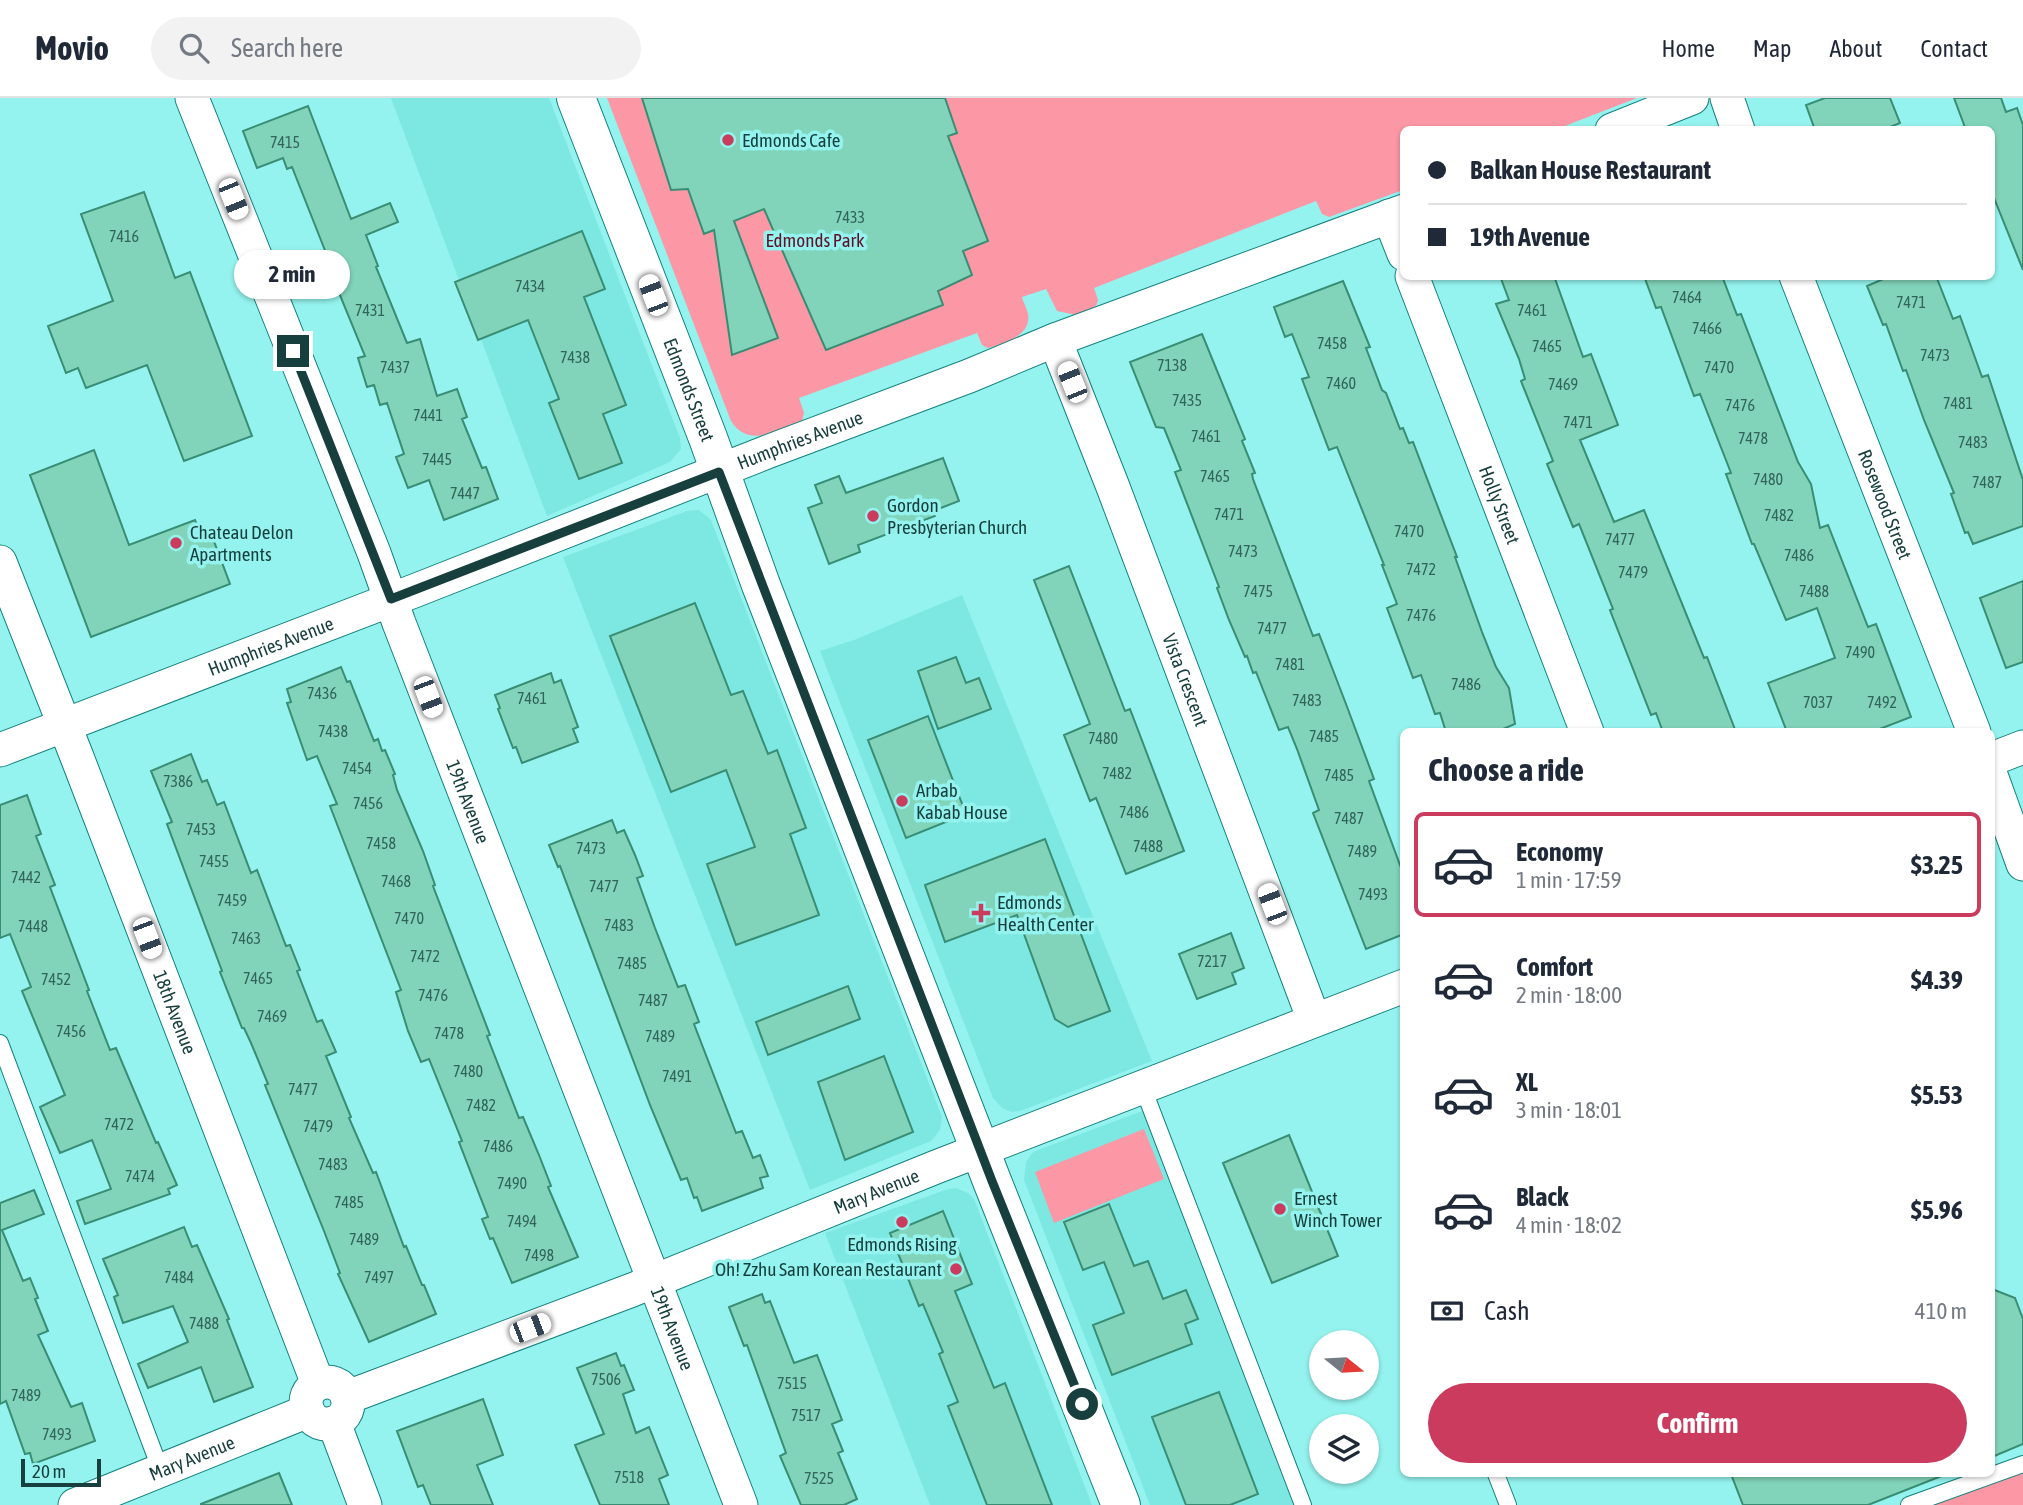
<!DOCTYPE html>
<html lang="en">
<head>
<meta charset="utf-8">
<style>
	body { margin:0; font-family:"Asap Condensed",sans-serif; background:#f2f2f3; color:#1f2937; height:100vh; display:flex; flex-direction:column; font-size:26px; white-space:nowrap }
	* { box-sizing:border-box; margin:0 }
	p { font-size:23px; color:#747a83 }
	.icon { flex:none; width:38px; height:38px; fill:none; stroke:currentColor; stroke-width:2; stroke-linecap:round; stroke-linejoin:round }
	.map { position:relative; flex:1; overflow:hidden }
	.panel { position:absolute; left:1400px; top:630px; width:595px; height:749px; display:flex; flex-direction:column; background:#fff; border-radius:10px; box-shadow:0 2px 5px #0004 }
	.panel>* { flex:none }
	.top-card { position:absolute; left:1400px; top:28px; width:595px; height:154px; border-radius:10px; box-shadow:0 2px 5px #0004; display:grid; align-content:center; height:154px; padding:0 28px; background:#fff }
	.needle { width:46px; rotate:108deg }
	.controls { position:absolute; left:1309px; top:1232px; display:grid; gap:14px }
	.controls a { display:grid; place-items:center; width:70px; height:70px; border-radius:50%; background:#fff; box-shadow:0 2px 5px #0004; font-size:35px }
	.scale { position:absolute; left:21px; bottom:18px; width:80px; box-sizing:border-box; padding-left:7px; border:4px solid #173f3d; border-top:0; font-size:19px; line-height:24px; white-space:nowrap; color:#173f3d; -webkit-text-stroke:5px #94f3ee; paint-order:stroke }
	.end { position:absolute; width:32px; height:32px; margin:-16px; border:9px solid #173f3d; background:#fff; box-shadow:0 0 0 4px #fff }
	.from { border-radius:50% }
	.bubble { position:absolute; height:49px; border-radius:24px; background:#fff; box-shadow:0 2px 5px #0004; font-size:23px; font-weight:700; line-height:49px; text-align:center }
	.car { position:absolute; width:21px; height:42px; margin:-21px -10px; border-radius:9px; box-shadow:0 0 5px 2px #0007; background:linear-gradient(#fff 24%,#345 0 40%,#fff 0 76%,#345 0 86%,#fff 0) }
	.top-card b { display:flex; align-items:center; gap:24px; height:66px; font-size:26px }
	.top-card b+b { border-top:2px solid #e0e1e3 }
	.top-card i { width:18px; height:18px; background:#1f2937 }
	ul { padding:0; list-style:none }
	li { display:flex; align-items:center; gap:21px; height:105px; margin:0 14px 10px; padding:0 14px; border:4px solid transparent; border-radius:10px }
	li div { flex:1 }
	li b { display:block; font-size:26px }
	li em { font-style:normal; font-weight:700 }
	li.current { border-color:#ca3b5d }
	li>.icon { width:63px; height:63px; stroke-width:1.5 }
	h2 { padding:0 28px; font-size:32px; line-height:84px }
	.pay { display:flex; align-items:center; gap:18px; height:77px; padding:0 28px; font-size:26px }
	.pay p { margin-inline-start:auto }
	.primary-button { display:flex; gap:14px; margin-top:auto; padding:14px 28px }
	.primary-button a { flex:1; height:80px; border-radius:42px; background:#ca3b5d; color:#fff; font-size:28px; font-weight:700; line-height:80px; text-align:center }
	header { display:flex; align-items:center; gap:42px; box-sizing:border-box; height:98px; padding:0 35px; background:#fff; border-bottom:2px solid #e0e1e3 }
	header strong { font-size:33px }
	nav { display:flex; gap:38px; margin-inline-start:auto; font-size:24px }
	.search { width:490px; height:63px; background:#f2f2f3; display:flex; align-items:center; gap:18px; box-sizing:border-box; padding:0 24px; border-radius:38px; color:#747a83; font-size:26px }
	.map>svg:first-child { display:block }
</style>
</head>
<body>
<header>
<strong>Movio</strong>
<div class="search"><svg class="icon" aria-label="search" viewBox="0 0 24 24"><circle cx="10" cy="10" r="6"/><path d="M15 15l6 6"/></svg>Search here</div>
<nav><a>Home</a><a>Map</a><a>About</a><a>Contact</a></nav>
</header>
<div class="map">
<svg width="2023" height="1407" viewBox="0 0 2023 1407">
	<rect width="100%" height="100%" fill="#94f3ee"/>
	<path fill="#7de8e2" d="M391,0H549L680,340L681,351L670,364L547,418Z
		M699,412L711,422L942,1019L940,1032L931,1043L810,1092L563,459L687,413Z
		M962,497L1152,963L1020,1013L1011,1014L1002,1010L993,1000L820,553L854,542Z
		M1150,1010L1303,1407H1150L1024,1082L1026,1064L1032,1055L1038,1052Z
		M956,1090L968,1095L974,1101L1092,1407H930L825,1135L948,1091Z"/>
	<path fill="#fc97a5" d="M607,0H1637L1557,31L1404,32L1403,92L1329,119L1322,116L1316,103L1094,190L1098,202L1096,208L1076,217L1057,213L1046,191L1022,199C1023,204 1027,210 1028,216C1032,237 1004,246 988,250L982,247L977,235L799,300L804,315L802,323C778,332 749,351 731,323Z
		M1144,1031L1164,1081L1054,1125L1035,1074Z
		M2023,1366V1407H1909Z"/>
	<path fill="#81d4b9" stroke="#388d74" stroke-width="2" d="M642,0H945L957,35L948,38L988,143L963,153L972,177L938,193L943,207L826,252L764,111L734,123L778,240L732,257L714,132L704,136L688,91L671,92Z
		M1825,0H1890L1900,25L1883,32H1815L1806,7Z
		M1954,0H2001L2006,14L2017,10L2023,27V172L1992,95V32H1966Z
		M308,8L351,121L390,105L398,124L366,137L378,168L376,169L407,245L420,241L437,298L457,291L467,319L462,321L482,370L486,369L498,401L444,422L429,382L408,390L396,359L404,356L387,305L380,307L374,287L367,289L358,260L365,258L335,185L329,187L318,159L326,155L292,69L287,71L283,60L257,70L243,33Z
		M144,94L175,180L190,174L252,338L184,363L147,267L86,290L78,270L66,275L48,228L113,203L81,116Z
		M582,133L605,191L584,199L626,307L603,316L622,365L579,381L549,305L559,301L528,222L478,242L455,184Z
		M1500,178H1554L1583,259L1591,256L1618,327L1580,342L1614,424L1644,412L1704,560L1707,559L1736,634H1663L1656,615L1651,617L1610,512L1613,511L1579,426L1573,429L1547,366L1553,363L1521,283L1525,281L1519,261L1496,206L1509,202Z
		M1644,178H1722L1737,217L1741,216L1798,364L1811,386L1820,430L1828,427L1868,529L1876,526L1911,619L1872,634H1787L1768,585L1835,560L1817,510L1786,522L1754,446H1752L1726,376L1731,375L1700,296L1694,298L1661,209L1656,210Z
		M1890,178H1936L1953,221L1960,218L1982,279L1988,277L2023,382V428L1973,446L1968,434L1965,435L1951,396L1954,395L1924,322L1906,272L1903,273L1886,226L1883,227L1867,188Z
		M1343,183L1370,249L1366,250L1382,292L1386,295L1400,331L1403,330L1409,345L1413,344L1457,459H1455L1482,534L1496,569L1509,590L1515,626L1496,634H1446L1440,615L1435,616L1421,577L1413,580L1387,510L1397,506L1382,467H1384L1337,349L1329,352L1302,281L1309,279L1292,236L1285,239L1274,209Z
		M1202,236L1245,341L1242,343L1255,375L1252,376L1253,381L1313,538L1319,536L1346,606L1374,681L1369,683L1404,778V836L1366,851L1313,715L1319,712L1297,651L1288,629L1279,632L1256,574L1253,575L1247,558L1245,559L1229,522L1217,490L1219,489L1175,374L1181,372L1164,330L1156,329L1130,264Z
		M94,352L129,447L195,422L203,442L212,438L230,486L91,539L30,377Z
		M943,360L959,403L933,413L935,418L858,447L860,454L829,466L808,410L822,405L815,387L839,378L846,395Z
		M1069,468L1125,613L1130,611L1184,753L1126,776L1096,700L1090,703L1064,637L1090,626L1034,482Z
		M2023,483V564L2006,570L1980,500Z
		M695,505L731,597L743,593L768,656L777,652L806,730L790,736L819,817L736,847L707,766L755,749L726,672L671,694L610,538Z
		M956,559L966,585L979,580L991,611L938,631L918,573Z
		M341,569L347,584L350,583L374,643L378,641L382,653L385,652L395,676L393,677L397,692L423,753L435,787L433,788L490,937L487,938L519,1020L523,1019L539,1057L551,1088L548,1089L578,1159L512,1185L493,1140L490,1141L482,1121L488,1119L459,1044L462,1043L429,961L421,964L408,933L396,894L401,892L330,708L337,706L317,658L307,662L287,605L291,604L287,591Z
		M551,575L554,585L561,582L578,629L573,631L578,644L522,665L516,649L513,650L498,611L500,610L495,597Z
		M928,618L966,716L906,740L868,642Z
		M191,656L202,684L207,682L217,707L224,704L251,775L257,772L286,848L290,847L300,872L297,873L317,924L322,922L336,954L326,958L351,1019L349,1020L373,1075L376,1074L404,1149L406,1148L422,1187H424L436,1216L369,1244L338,1176L340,1175L324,1133L265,987L268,986L251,945L244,930H242L220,874L222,873L167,726L172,724L151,673Z
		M27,697L41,736L36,738L55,787L50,789L89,892L87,893L110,952L116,950L156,1045L158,1044L177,1087L168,1091L170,1096L85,1126L77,1103L111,1091L92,1042L60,1055L40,1009L65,997L22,893L31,889L10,836L0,840V707Z
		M612,722L617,735L624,732L635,757L643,778L637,780L655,830L678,889L685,887L699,924L694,926L736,1035L742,1033L753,1060L760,1057L768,1078L760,1080L763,1090L702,1113L697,1099L694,1100L687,1080L681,1082L650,1007L560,768L558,769L549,747Z
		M1045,741L1110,913L1068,929L1055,921L1017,817L945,844L925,787Z
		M1231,835L1244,870L1232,875L1236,886L1197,901L1179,856Z
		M848,888L860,921L768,957L756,924Z
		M884,958L913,1034L845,1062L818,984Z
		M1289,1037L1338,1158L1272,1185L1223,1065Z
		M34,1092L44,1116L2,1132L23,1183L30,1180L38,1200L35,1201L48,1233L38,1237L71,1309L82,1305L95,1343L33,1366L30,1355L25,1356L6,1303L0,1306V1105Z
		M1109,1106L1134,1168L1148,1163L1163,1201L1186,1192L1198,1221L1185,1226L1192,1246L1112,1277L1093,1227L1124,1215L1104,1164L1083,1172L1064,1124Z
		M943,1113L972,1186L955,1193L994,1290L1005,1285L1052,1407H987L948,1308L958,1304L939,1256L943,1254L923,1206L919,1208L890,1135Z
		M184,1129L192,1149L197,1147L229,1221L227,1222L253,1289L214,1304L201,1269L148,1290L138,1266L188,1244L173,1208L123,1225L114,1199L118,1197L103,1161Z
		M1992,1191L2015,1200L2023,1221V1346L1992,1359Z
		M762,1196L765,1205L770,1203L794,1265L817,1257L842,1322L832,1326L843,1353L838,1355L857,1401L844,1407H801L780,1358L786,1355L747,1247L744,1248L729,1209Z
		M616,1255L621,1268L624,1267L634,1292L623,1296L636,1335L649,1329L668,1377L659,1381L669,1407H600L575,1347L604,1336L577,1270Z
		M1219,1294L1258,1396L1230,1407H1186L1152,1319Z
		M483,1301L503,1357L477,1367L493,1407H431L423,1387L418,1389L397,1333Z
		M279,1375L292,1407H201V1406Z
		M1731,1376H1944V1377L1868,1407H1743Z"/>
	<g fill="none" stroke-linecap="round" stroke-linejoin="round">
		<defs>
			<path id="lane" d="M0,945L161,1373
				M1143,990L1303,1407
				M1496,1376L1508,1407
				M1909,1407L2023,1366"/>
			<g id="street">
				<path id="s1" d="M192,0L374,455L399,525L741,1407"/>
				<path d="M1727,0L1738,32"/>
				<path d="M1612,32L1692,0"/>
				<path d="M1389,118L1404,156"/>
				<path id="s2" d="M1412,178L1587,634"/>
				<path id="s3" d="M1796,178L1974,634"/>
				<path id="s4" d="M1055,242L1113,389L1314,922"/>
				<path id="s5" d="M0,464L77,659L318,1286"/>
				<path id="s6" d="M0,652L414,493L767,354L969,278L1055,242L1404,113"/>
				<path d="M1992,661L2023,649"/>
				<path d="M1992,680L2023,766"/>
				<circle cx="327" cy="1305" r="21"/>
				<path id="s7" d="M348,1299L632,1192L936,1069L1404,888"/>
				<path d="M334,1325L365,1407"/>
				<path id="s8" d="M75,1407L308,1313"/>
			</g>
			<g id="secondary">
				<path id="s9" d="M576,0L708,340L761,487L992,1083L1121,1407"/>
			</g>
		</defs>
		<use href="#lane" stroke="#13827e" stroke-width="18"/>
		<use href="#street" stroke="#13827e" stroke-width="35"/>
		<use href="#secondary" stroke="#13827e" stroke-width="40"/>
		<use href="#lane" stroke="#fff" stroke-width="16"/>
		<use href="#street" stroke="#fff" stroke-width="33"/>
		<use href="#secondary" stroke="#fff" stroke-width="38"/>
	</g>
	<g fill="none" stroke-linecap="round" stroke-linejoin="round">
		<path stroke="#173f3d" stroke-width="9" d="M293,253L391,501L719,374L992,1083L1082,1306"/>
	</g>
	<g fill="#ca3b5d" stroke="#94f3ee" stroke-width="2.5">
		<circle cx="728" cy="42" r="7"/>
		<circle cx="873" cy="418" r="7"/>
		<circle cx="176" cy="445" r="7"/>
		<circle cx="902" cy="703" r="7"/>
		<path d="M977.5 804.5h7v7h7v7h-7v7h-7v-7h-7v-7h7z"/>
		<circle cx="1280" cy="1111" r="7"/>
		<circle cx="902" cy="1124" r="7"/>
		<circle cx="956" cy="1171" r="7"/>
	</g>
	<g text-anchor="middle" stroke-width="7" stroke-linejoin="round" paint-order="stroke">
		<g font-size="16" fill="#32645c">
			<text x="285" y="50">7415</text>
			<text x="850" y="125">7433</text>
			<text x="124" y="144">7416</text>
			<text x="530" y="194">7434</text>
			<text x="1687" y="205">7464</text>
			<text x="1911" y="210">7471</text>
			<text x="370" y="218">7431</text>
			<text x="1532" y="218">7461</text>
			<text x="1707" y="236">7466</text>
			<text x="1332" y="251">7458</text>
			<text x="1547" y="254">7465</text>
			<text x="1935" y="263">7473</text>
			<text x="575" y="265">7438</text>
			<text x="1172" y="273">7138</text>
			<text x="395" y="275">7437</text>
			<text x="1719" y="275">7470</text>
			<text x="1341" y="291">7460</text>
			<text x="1563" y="292">7469</text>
			<text x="1187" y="308">7435</text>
			<text x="1958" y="311">7481</text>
			<text x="1740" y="313">7476</text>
			<text x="428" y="323">7441</text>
			<text x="1578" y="330">7471</text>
			<text x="1206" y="344">7461</text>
			<text x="1753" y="346">7478</text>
			<text x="1973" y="350">7483</text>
			<text x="437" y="367">7445</text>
			<text x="1215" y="384">7465</text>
			<text x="1768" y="387">7480</text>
			<text x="1987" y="390">7487</text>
			<text x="465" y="401">7447</text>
			<text x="1229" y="422">7471</text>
			<text x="1779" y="423">7482</text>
			<text x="1409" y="439">7470</text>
			<text x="1620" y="447">7477</text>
			<text x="1243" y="459">7473</text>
			<text x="1799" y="463">7486</text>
			<text x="1421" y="477">7472</text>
			<text x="1633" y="480">7479</text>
			<text x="1258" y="499">7475</text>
			<text x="1814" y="499">7488</text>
			<text x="1421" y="523">7476</text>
			<text x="1272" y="536">7477</text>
			<text x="1860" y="560">7490</text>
			<text x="1290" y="572">7481</text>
			<text x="1466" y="592">7486</text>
			<text x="322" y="601">7436</text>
			<text x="532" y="606">7461</text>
			<text x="1307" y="608">7483</text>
			<text x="1818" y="610">7037</text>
			<text x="1882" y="610">7492</text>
			<text x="333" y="639">7438</text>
			<text x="1324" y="644">7485</text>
			<text x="1103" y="646">7480</text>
			<text x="357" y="676">7454</text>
			<text x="1117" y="681">7482</text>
			<text x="1339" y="683">7485</text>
			<text x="178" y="689">7386</text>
			<text x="368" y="711">7456</text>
			<text x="1134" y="720">7486</text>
			<text x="1349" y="726">7487</text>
			<text x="201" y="737">7453</text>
			<text x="381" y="751">7458</text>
			<text x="1148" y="754">7488</text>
			<text x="591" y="756">7473</text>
			<text x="1362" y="759">7489</text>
			<text x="214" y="769">7455</text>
			<text x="26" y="785">7442</text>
			<text x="396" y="789">7468</text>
			<text x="604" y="794">7477</text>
			<text x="1373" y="802">7493</text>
			<text x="232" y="808">7459</text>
			<text x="409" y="826">7470</text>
			<text x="619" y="833">7483</text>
			<text x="33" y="834">7448</text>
			<text x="246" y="846">7463</text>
			<text x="425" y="864">7472</text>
			<text x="1212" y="869">7217</text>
			<text x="632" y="871">7485</text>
			<text x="258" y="886">7465</text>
			<text x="56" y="887">7452</text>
			<text x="433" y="903">7476</text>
			<text x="653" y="908">7487</text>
			<text x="272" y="924">7469</text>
			<text x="71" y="939">7456</text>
			<text x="449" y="941">7478</text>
			<text x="660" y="944">7489</text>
			<text x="468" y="979">7480</text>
			<text x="677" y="984">7491</text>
			<text x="303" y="997">7477</text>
			<text x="481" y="1013">7482</text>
			<text x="119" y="1032">7472</text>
			<text x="318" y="1034">7479</text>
			<text x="498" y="1054">7486</text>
			<text x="333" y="1072">7483</text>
			<text x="140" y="1084">7474</text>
			<text x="512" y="1091">7490</text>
			<text x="349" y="1110">7485</text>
			<text x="522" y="1129">7494</text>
			<text x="364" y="1147">7489</text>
			<text x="539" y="1163">7498</text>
			<text x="179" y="1185">7484</text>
			<text x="379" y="1185">7497</text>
			<text x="204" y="1231">7488</text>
			<text x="606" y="1287">7506</text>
			<text x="792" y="1291">7515</text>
			<text x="26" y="1303">7489</text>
			<text x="806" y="1323">7517</text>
			<text x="57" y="1342">7493</text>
			<text x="629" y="1385">7518</text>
			<text x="819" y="1386">7525</text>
		</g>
		<g font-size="19" fill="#173f3d" stroke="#94f3ee" text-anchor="start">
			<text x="742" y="49">Edmonds Cafe</text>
			<text x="887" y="414">Gordon<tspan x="887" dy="22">Presbyterian Church</tspan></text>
			<text x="190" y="441">Chateau Delon<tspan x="190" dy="22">Apartments</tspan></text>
			<text x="916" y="699">Arbab<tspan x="916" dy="22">Kabab House</tspan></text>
			<text x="997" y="811">Edmonds<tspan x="997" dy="22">Health Center</tspan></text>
			<text x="1294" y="1107">Ernest<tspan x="1294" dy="22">Winch Tower</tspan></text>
			<text x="902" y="1153" text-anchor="middle">Edmonds Rising</text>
			<text x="942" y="1178" text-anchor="end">Oh! Zzhu Sam Korean Restaurant</text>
		</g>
		<g font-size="19" fill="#611227" stroke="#94f3ee">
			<text x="815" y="149">Edmonds Park</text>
		</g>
		<g font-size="19" fill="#173f3d" stroke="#94f3ee">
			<text dy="7" stroke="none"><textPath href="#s9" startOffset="313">Edmonds Street</textPath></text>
			<text dy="7" stroke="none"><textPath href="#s6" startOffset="858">Humphries Avenue</textPath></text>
			<text dy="7" stroke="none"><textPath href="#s2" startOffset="245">Holly Street</textPath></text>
			<text dy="7" stroke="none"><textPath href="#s3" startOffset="245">Rosewood Street</textPath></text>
			<text dy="7" stroke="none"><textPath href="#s6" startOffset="290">Humphries Avenue</textPath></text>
			<text dy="7" stroke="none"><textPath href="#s4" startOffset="364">Vista Crescent</textPath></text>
			<text dy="7" stroke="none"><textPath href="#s1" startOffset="756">19th Avenue</textPath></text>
			<text dy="7" stroke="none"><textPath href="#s5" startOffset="483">18th Avenue</textPath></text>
			<text dy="7" stroke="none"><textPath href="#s7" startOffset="567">Mary Avenue</textPath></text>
			<text dy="7" stroke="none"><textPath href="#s1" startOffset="1321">19th Avenue</textPath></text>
			<text dy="7" stroke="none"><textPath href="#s8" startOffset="126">Mary Avenue</textPath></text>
		</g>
	</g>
</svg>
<div class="controls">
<a><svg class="needle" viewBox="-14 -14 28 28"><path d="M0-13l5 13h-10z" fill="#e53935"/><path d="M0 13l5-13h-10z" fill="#747a83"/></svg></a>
<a><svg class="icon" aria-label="layers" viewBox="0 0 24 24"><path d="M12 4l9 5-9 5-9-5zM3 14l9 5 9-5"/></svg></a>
</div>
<div class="scale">20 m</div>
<i class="end from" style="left:1082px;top:1306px"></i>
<i class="end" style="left:293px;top:253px"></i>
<div class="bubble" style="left:234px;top:152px;width:116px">2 min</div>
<i class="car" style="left:233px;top:101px;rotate:158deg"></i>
<i class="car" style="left:653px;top:197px;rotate:339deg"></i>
<i class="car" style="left:1072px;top:284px;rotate:338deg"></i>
<i class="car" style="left:428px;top:599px;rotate:159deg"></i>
<i class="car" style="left:1272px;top:806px;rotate:339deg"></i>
<i class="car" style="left:147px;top:840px;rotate:159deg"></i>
<i class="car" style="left:530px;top:1230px;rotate:69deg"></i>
<div class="top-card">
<b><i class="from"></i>Balkan House Restaurant</b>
<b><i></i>19th Avenue</b>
</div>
<section class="panel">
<h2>Choose a ride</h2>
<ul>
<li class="current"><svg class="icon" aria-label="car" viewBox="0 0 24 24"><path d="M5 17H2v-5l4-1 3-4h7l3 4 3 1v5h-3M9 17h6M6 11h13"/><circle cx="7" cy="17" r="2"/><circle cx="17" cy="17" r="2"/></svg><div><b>Economy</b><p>1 min · 17:59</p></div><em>$3.25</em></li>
<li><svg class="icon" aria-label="car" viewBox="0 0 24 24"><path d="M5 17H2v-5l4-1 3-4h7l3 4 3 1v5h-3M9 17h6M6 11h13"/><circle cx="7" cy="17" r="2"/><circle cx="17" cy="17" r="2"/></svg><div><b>Comfort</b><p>2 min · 18:00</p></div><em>$4.39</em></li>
<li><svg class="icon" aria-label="car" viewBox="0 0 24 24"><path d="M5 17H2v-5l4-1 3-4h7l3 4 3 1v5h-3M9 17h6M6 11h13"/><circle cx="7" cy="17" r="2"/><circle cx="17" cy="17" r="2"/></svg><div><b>XL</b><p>3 min · 18:01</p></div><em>$5.53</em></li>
<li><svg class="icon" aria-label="car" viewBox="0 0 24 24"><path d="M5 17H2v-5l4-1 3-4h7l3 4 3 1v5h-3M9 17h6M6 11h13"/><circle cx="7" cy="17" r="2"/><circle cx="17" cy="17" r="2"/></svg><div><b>Black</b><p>4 min · 18:02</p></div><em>$5.96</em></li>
</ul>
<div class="pay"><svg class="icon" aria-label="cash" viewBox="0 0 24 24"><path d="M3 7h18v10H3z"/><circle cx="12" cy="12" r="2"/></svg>Cash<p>410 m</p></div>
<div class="primary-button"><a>Confirm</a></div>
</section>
</div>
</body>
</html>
